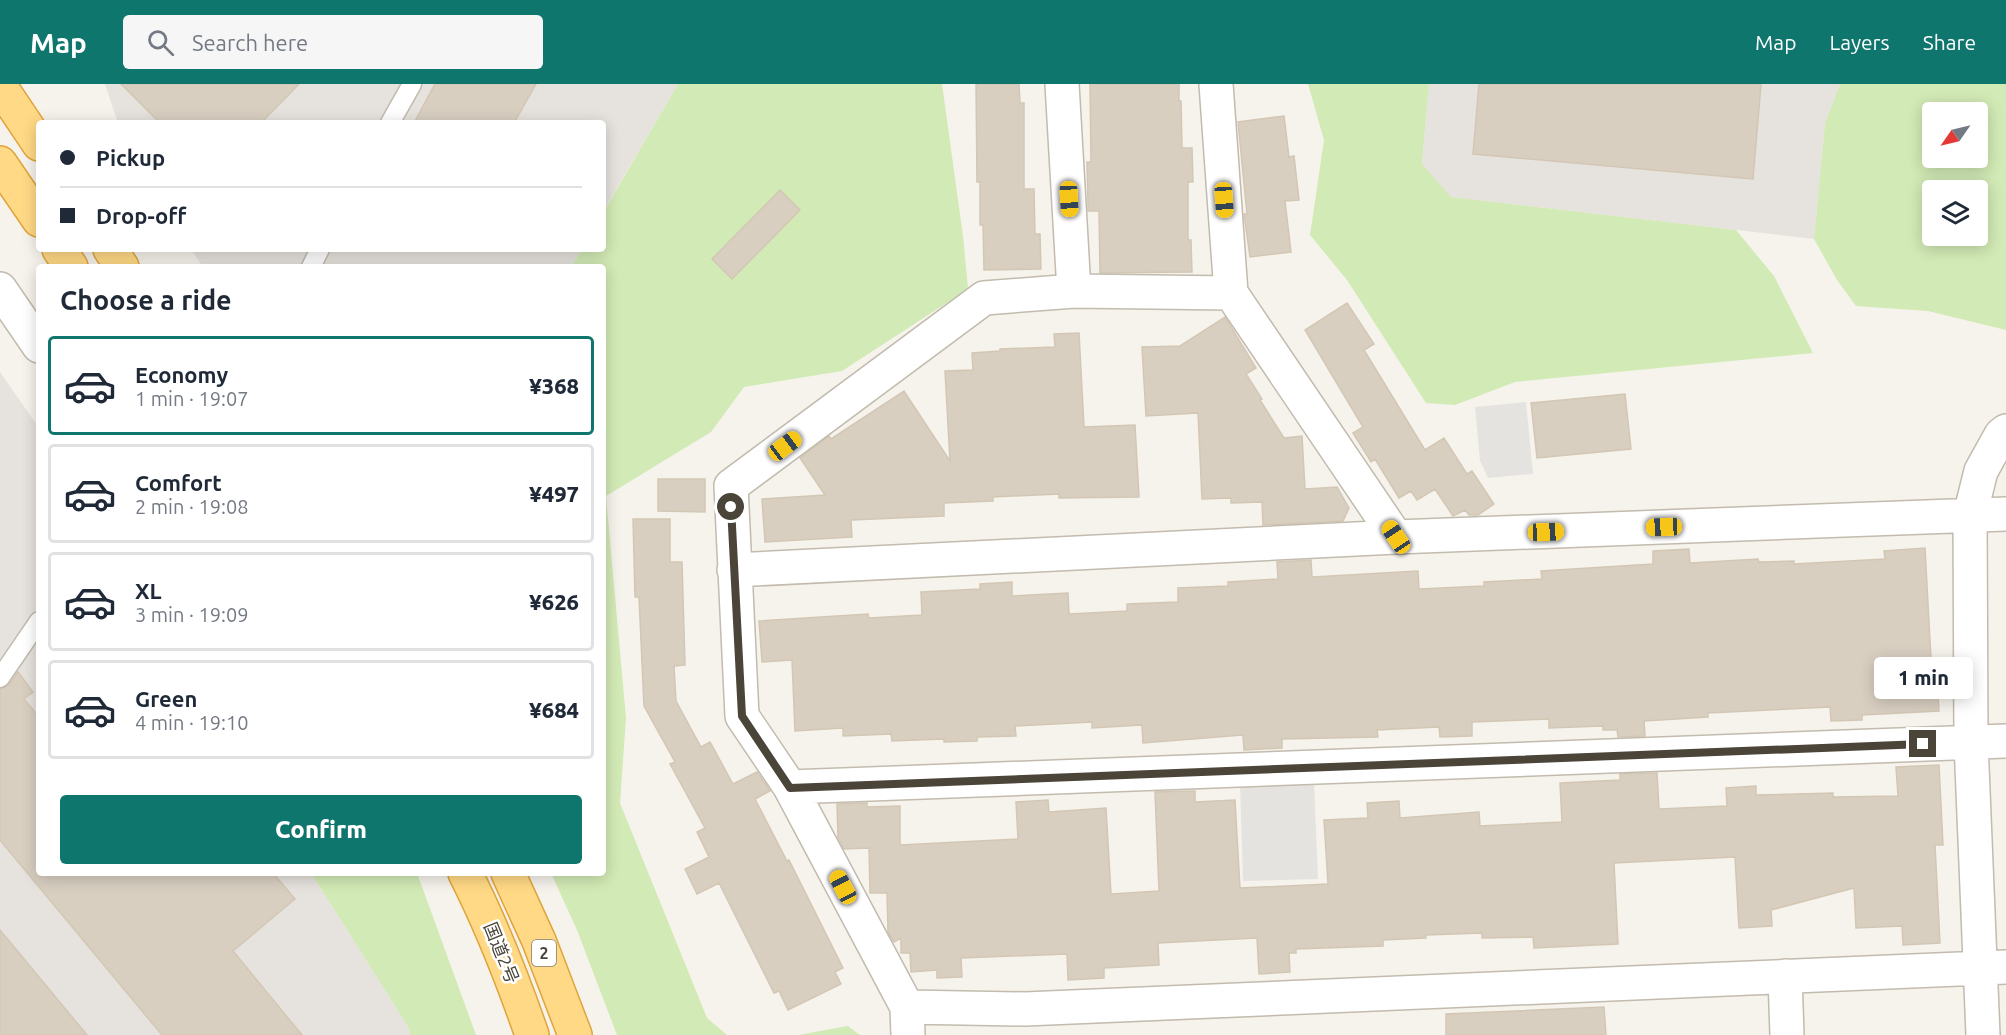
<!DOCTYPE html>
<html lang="en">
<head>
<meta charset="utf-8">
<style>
	body { margin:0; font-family:Ubuntu,"Noto Sans JP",sans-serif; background:#f6f6f7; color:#1f2937; height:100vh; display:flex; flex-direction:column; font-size:22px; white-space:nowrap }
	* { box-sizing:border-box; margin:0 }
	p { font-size:20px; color:#747a83 }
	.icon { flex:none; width:33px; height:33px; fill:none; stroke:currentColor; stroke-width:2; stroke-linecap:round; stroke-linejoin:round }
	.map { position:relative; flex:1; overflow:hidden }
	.sheet { position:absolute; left:36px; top:180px; width:570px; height:612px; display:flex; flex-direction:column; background:#fff; border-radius:6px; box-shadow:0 3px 15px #0003 }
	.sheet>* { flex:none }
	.guide { position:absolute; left:36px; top:36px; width:570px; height:132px; border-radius:6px; box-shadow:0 3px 15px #0003; display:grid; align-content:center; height:132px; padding:0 24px; background:#fff }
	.needle { width:39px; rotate:236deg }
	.buttons { position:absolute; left:1922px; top:18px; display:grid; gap:12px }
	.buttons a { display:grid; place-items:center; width:66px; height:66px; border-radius:6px; background:#fff; box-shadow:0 3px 15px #0003; font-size:30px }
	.end { position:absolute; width:27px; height:27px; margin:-14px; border:8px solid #4b4439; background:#fff; box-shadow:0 0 0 3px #fff }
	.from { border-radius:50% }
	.bubble { position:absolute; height:42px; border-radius:6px; background:#fff; box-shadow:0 3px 15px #0003; font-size:20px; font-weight:800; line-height:42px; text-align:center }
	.car { position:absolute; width:18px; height:36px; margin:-18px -9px; border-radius:8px; box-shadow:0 0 4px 2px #0007; background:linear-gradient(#f5c518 24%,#345 0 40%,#f5c518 0 76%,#345 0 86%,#f5c518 0) }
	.guide b { display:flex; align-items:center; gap:21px; height:57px; font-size:22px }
	.guide b+b { border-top:2px solid #e0e1e3 }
	.guide i { width:15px; height:15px; background:#1f2937 }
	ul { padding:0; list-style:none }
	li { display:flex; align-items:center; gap:18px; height:99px; margin:0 12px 9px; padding:0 12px; border:3px solid #e0e1e3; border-radius:6px }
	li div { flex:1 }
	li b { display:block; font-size:22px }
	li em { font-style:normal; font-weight:800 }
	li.current { border-color:#0f766e }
	li>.icon { width:54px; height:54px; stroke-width:1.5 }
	h2 { padding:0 24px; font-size:27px; line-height:72px }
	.primary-button { display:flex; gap:12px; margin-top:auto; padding:12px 24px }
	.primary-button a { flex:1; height:69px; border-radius:6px; background:#0f766e; color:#fff; font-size:24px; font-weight:800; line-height:69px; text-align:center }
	header { display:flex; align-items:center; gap:36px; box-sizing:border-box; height:84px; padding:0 30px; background:#0f766e; color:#fff }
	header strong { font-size:28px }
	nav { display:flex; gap:33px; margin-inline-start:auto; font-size:21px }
	.search { width:420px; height:54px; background:#f6f6f7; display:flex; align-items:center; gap:15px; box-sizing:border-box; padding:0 21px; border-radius:6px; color:#747a83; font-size:22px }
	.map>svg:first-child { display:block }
</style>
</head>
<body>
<header>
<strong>Map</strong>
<div class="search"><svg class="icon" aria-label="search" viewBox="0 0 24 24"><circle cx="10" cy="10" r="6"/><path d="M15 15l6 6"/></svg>Search here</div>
<nav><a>Map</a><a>Layers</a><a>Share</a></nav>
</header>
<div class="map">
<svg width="2006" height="951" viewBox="0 0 2006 951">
	<rect width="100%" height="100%" fill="#f6f3ec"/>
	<path fill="#e6e2dd" d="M105,0H678L603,128V39H118Z
		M1429,0H1840L1825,39L1814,155L1450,113L1422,81Z
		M191,165H582L571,183H203Z
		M0,288L39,344V789H311L407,941L411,951H0Z"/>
	<path fill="#d2eab5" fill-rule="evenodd" d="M678,0H942L963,152L968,205L842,287L744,303L711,348L606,412L626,634L620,719L707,934L727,951H617L577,846L551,789H603V183H571L582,165H603V129Z
		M1308,0H1429L1422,80L1451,113L1736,146L1774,192L1813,269L1515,298L1455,321L1426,319L1347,196L1310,151L1324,56Z
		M1840,0H2006V246L1928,227L1856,222L1837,196L1814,155L1825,39ZM1977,28V74H1932V28ZM1932,106H1977V152H1932Z
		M311,789H417L476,951H411L407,941Z
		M848,942L860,951H798Z"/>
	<path fill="#e5e3e0" d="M1526,318L1533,390L1488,394L1480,377L1475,323Z
		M1314,698L1318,795L1243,797L1240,700Z"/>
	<path fill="#d8cfc1" stroke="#d3c7b4" stroke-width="1.5" d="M121,0H299L261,39H160Z
		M435,0H536L514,39H414Z
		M976,0H1019L1020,19H1024V105H1034L1035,150H1040L1041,185L984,186L983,141H980V98H977Z
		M1090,0H1179V17H1181L1182,64H1192L1193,98H1188V156H1191L1192,188L1100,189L1099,127H1088V120L1087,78H1091Z
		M1479,0H1761L1753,95L1473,70Z
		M1284,32L1289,73L1294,72L1299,116L1285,117L1291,168L1250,173L1244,130H1247L1238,38Z
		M780,106L800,126L732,195L712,175Z
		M1347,219L1374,260L1364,266L1425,366L1444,354L1467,390L1472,387L1494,420L1478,431H1469L1465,426L1453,432L1435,405L1417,416L1411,407L1399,414L1375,375L1371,378L1353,349L1363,343L1305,246Z
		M1225,233L1256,284L1246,290L1262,315L1260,316L1284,354L1302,352L1305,405L1337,403L1349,424L1343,437L1263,441L1262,418L1231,419V414L1202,415L1198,329L1146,332L1142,263L1180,262Z
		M1079,249L1084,343L1135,341L1139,413L1059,414V410L993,413V417L944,419V432L851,436L852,453L765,458L762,415L825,411L800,374L829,352L831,355L904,307L950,377L945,287L973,286L972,269L1000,267V265L1055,263L1054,250Z
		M1625,310L1631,365L1537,374L1531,319Z
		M658,395H705V428L658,427Z
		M633,435H670V478H682L685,581L674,582L676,617L701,663L710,658L733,700L757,688L770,707L755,715L787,777L789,776L843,884L835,888L841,900L788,926L779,907L774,909L719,799L697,810L685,785L709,773L697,748L705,744L670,680L675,678L644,622L639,513H635Z
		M1925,464L1931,575H1936L1939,627L1862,631V636L1831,637L1830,623L1708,629V633L1644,637L1645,652L1618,653L1617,646H1603V642L1549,644V635L1472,638V652L1440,653L1439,643L1377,646L1378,653L1282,655V664L1244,666L1243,651L1143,659L1142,641L1092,644V638L1015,642L1016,652L977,653V657L944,658V655L892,657L891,650L843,652V644L795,647L792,576L762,578L759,537L868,530L869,534L922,531L921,508L980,505V500L1012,498V512L1068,509L1069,530L1127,527V520L1178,518V504L1228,502V498L1278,495L1277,478L1311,476L1312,493L1418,487L1419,505L1484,502V498L1542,495L1541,487L1653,480V467L1689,465L1690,479L1758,475L1759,478L1794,477V480L1885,475L1884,467Z
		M18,588L33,608L24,615L39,633V789H273L295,815L233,867L302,951H162L0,756V605L9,601Z
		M1939,681L1943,761H1935L1940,859L1903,861L1902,842L1856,844L1854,804L1771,826L1772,842L1739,844L1735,773L1614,779L1618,860L1534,864L1533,853L1482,854V849L1426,851V854L1383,856V862L1296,865V869H1289L1290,888L1259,890L1257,854L1158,859L1159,881L1104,884V894L1068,896L1067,870L961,874L962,893L937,894V886L911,888L910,869H901V854L894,858L888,848L887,809H870L869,764L844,765L838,753L837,720L867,719V723L900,722V761L1018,755L1016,718L1048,716L1049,728L1106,724L1111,810L1159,807L1155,708L1195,707V718L1235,716L1240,804L1328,800L1324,736L1368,734L1367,719L1399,717L1400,734L1479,728L1480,742L1562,738L1560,699L1620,696V690L1657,689L1659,725L1727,722L1726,704L1756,702V711L1833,709V713L1898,712L1896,683Z
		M0,846L87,951H0Z
		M1604,923L1606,951H1446V930Z"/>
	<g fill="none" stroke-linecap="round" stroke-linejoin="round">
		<defs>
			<path id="service" d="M390,39L412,0
				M311,183L320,165
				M0,594L39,537"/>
			<path id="minor" d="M1062,0L1074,207
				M1216,0L1231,209
				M0,205L39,262
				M734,486L1396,453L2006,430
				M790,703L2006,657
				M1785,892L1787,951
				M907,923L1025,925L2006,883
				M908,951L907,923L790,703L742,632L731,402L984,214L1074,207L1231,209L1396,453
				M1983,951L1971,658L1970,431L1981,387L2001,351L2006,347"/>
			<path id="trunk" d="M0,2L39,60
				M0,79L39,136
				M59,165L71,183
				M110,165L122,183
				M465,789C492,842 513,896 532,951
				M508,789L539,857L575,951"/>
		</defs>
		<use href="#service" stroke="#c2bbae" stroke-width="21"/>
		<use href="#minor" stroke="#c2bbae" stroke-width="36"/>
		<use href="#trunk" stroke="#e0a43c" stroke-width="36"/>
		<use href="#service" stroke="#fff" stroke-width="18"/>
		<use href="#minor" stroke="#fff" stroke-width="33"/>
		<use href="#trunk" stroke="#ffd985" stroke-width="33"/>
	</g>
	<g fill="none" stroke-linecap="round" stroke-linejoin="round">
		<path stroke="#4b4439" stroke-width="8" d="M731,423L742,632L790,704L1923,660"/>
	</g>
	<g text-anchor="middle" stroke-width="5" stroke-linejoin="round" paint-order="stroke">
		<rect fill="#fff" stroke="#817c74" stroke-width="1.5" x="532" y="856" width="24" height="26" rx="4.5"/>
		<g font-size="16" font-weight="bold" fill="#4b4439">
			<text x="544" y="875">2</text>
		</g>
		<g font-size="18" fill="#4b4439" stroke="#fff">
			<text transform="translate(501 869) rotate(68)" y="6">国道2号</text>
		</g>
	</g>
</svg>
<div class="buttons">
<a><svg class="needle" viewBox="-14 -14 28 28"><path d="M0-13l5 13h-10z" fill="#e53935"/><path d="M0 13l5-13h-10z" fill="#747a83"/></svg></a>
<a><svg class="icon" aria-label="layers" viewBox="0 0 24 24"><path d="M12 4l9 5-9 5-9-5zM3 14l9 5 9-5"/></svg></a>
</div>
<i class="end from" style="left:731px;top:423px"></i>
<i class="end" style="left:1923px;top:660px"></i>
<div class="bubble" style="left:1874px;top:573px;width:99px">1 min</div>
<i class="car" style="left:1069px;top:115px;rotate:177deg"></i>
<i class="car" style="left:1224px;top:116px;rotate:176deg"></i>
<i class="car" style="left:785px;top:362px;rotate:53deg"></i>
<i class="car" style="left:1664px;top:443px;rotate:268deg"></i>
<i class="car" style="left:1546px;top:448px;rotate:88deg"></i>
<i class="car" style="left:1396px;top:453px;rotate:326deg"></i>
<i class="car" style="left:843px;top:803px;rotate:332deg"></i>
<div class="guide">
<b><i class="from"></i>Pickup</b>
<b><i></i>Drop-off</b>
</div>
<section class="sheet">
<h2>Choose a ride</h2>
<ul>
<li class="current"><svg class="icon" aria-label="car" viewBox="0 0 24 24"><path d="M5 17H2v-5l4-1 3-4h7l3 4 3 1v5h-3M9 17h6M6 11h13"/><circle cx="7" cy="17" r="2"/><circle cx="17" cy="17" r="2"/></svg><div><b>Economy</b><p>1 min · 19:07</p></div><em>¥368</em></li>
<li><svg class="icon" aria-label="car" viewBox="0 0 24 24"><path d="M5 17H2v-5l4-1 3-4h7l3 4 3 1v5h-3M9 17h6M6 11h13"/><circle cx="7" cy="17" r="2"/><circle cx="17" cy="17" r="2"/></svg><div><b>Comfort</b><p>2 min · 19:08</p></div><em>¥497</em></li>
<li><svg class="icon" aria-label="car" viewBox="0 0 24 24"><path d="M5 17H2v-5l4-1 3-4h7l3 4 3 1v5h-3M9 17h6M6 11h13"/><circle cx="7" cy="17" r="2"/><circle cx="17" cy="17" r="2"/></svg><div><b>XL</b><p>3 min · 19:09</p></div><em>¥626</em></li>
<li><svg class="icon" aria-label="car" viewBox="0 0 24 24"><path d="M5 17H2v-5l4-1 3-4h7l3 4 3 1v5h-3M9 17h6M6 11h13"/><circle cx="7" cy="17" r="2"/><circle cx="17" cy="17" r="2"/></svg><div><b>Green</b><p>4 min · 19:10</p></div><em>¥684</em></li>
</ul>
<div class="primary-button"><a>Confirm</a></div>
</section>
</div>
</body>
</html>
